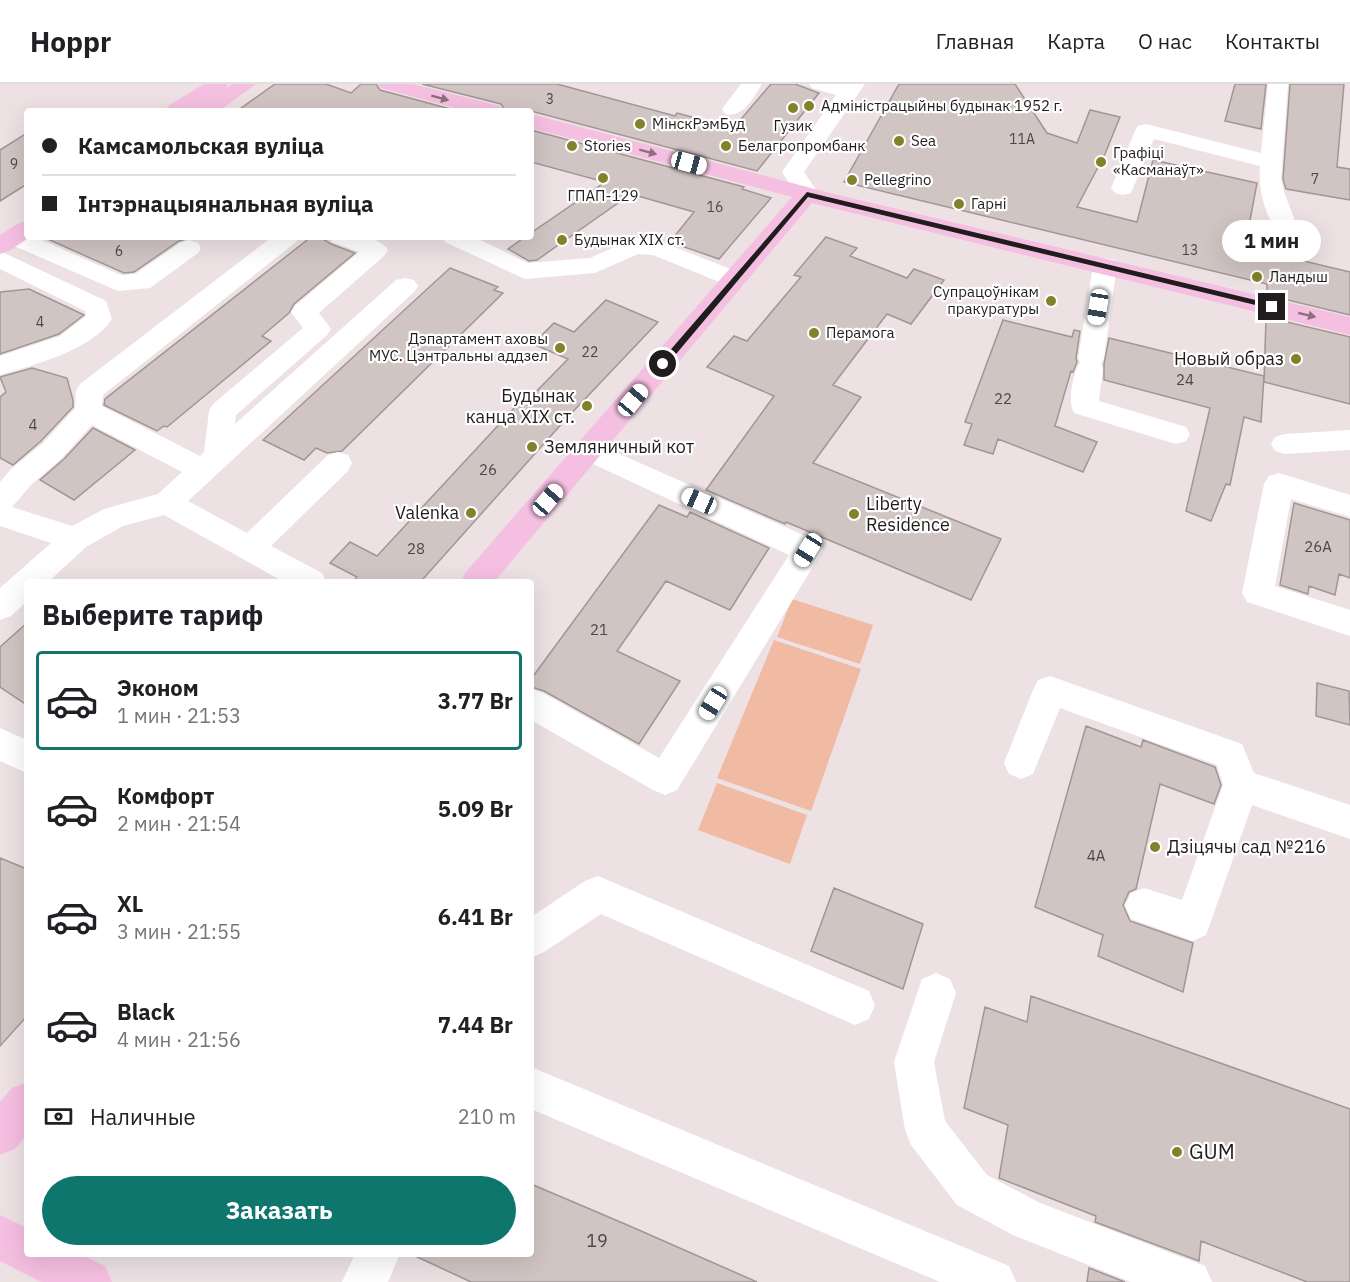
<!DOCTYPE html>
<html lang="ru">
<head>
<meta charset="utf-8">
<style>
	body { margin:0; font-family:"IBM Plex Sans",sans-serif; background:#f2f2f2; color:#202124; height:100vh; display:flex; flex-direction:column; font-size:22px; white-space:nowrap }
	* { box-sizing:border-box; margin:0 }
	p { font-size:20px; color:#757577 }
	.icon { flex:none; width:33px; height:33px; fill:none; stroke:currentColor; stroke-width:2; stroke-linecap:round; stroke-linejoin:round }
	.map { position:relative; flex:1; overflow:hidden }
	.side { position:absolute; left:24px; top:495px; width:510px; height:678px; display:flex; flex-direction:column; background:#fff; border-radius:6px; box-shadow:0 6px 24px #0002 }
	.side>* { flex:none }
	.guide { position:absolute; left:24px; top:24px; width:510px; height:132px; border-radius:6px; box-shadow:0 6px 24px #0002; display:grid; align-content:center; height:132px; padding:0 18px; background:#fff }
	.end { position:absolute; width:27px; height:27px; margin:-14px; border:8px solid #211d1e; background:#fff; box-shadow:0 0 0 3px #fff }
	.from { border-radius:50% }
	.bubble { position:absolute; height:42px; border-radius:21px; background:#fff; box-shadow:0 6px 24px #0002; font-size:20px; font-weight:700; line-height:42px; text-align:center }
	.car { position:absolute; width:18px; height:36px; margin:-18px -9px; border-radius:8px; box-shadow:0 0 4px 2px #0007; background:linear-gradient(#fff 24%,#345 0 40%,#fff 0 76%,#345 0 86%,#fff 0) }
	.guide b { display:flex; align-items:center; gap:21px; height:57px; font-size:22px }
	.guide b+b { border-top:2px solid #e0e0e0 }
	.guide i { width:15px; height:15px; background:#202124 }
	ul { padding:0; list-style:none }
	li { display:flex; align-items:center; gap:18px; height:99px; margin:0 12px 9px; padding:0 6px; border:3px solid transparent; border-radius:6px }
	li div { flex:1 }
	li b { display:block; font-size:22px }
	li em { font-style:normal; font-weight:700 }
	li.active { border-color:#0f766e }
	li>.icon { width:54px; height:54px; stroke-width:1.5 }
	h2 { padding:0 18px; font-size:27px; line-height:72px }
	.pay { display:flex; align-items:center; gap:15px; height:66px; padding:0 18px; font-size:22px }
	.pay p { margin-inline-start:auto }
	.cta { display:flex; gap:12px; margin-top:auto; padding:12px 18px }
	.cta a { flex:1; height:69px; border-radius:36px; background:#0f766e; color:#fff; font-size:24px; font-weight:700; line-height:69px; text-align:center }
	header { display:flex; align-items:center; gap:36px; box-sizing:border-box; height:84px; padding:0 30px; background:#fff; border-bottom:2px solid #e0e0e0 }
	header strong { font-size:28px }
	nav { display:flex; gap:33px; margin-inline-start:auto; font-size:21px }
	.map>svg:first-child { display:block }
</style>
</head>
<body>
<header>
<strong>Hoppr</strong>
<nav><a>Главная</a><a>Карта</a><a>О нас</a><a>Контакты</a></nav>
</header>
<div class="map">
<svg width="1350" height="1198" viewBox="0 0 1350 1198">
	<rect width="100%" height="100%" fill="#ede1e4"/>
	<path fill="#f1baa2" d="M792,515L873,541L860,580L777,553Z
		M774,556L861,585L811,727L717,694Z
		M717,699L807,731L790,780L698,746Z"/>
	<path fill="#d1c5c4" stroke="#a19695" stroke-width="1.5" d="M275,0H326L351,9L361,0H376L380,6L458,27H237Z
		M422,0H557L675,32L677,29L727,42L730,40L736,41L771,0H795L819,9L757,87L531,27H505L501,20Z
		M899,0H1015L1047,49L1077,59L1090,26L1120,33L1105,70L1077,123L1137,138L1153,76L1257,99L1245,163L1350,188V231L1267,211V200L844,98Z
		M1235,0H1266L1261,45L1225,37Z
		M1290,0H1344L1337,83L1350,85V116L1286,105L1283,95Z
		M531,46L744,103L742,105L771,114L719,175L670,158L694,128L631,110L537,176L529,177L508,165L525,153H531V149L605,98L531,78Z
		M27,49V100L0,117V66Z
		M43,153H193L179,157L134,188L124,189Z
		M311,153H320L331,160L355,169L294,220L289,229L262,252L271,257L167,343L164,342L157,347L104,321L105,315Z
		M826,153L857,164L850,172L907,194L914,185L944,196L911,240L887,230L833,301L861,313L813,379L1001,455L971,516L786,438L785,440L706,406L774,312L707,283L734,252L747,257L801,193L794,191Z
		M450,184L498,203L494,206L503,209L342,367L327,369L316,364L304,376L263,356Z
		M29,205L84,231L59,250L0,270V208Z
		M606,216L658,238L565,336L423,495L429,498H352L357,493L330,479L350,458L377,472L517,321L521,323L568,275L533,260L554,239L574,248Z
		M1266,233L1350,253V320L1264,298Z
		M1003,236L1072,253L1074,246L1080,247L1076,274L1077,278L1073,288L1071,287L1055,342L1097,358L1083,388L998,355L993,370L964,361L972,340L965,338Z
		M1109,254L1264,292L1261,338L1244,333L1230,401L1226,400L1211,437L1186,427L1210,324L1104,296V280Z
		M32,284L67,294L73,316V323L41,357L13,381L0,374V313L6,308L0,293Z
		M93,344L135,366L74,416L40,396L64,375Z
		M1294,419L1350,436V494L1339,490L1335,511L1309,502L1308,510L1280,501Z
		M659,421L687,433L690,428L769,464L730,526L666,497L617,567L680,597L639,660L544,607L531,603V595Z
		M27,539V621L0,603V563Z
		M1317,599L1349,607L1350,641L1316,632Z
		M1086,642L1141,663L1143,656L1215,683L1221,701L1214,720L1160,700L1136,805L1129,808L1123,821L1130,837L1193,859L1183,908L1098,872L1103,851L1035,823Z
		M0,774L27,785V932L0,962Z
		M834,804L923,840L903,905L811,867Z
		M1031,912L1350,1025V1198H1307L1201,1157L1199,1177L1095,1138L1096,1132L999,1094L1008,1041L964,1024L985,923L1027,938Z
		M531,1100L632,1143L757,1198H471L411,1170H531Z
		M1089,1184L1125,1198H1087Z"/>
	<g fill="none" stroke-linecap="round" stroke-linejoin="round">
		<path fill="#fff" fill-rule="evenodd" d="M741,0H762C753,14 744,34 725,30L722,25Z
			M809,0H865L804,88L819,110L815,115L807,117L799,115L782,88L836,11L812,4Z
			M1268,0H1288L1281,95L1284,108L1297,142L1293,147L1285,149L1277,147C1264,129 1258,104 1260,82L1154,55L1131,109L1123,111L1115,109L1111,104L1135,47L1138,42L1146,40L1261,69Z
			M14,145L27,150V153H35L121,191L135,190L180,159L189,156L198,159L201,164L198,169L150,204L118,207L5,158L2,153L5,148Z
			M272,153H299L296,158L103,311L102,322L200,372L204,368L209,327L213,320L303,244L291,228L295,222L359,168L332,158L329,153C347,153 377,149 388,166L385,171L319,229L331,245L327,251L236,331L235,340L396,196L405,194L414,196L418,202L414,208L188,417L247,449L328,371L338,368L348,371L352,379L348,387L271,462L322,489L326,498H284L164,431L123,442L86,463L48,498H27V517L11,532L0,536V504L51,459L0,442V398L11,385L43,359L75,324L76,307L80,300ZM92,341L182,388L158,410L104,425L72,442L12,423L31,401L63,373Z
			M442,153H474L528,179L590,174L635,154L657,156L743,190L746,196L743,202L734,204L653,171L638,170L595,189L525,195L445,158Z
			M0,167L106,217L112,235C92,266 34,281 0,291V272L60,252L86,232L85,227L0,185Z
			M1105,174L1114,176L1117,182L1104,274L1101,280L1103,284L1099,317L1186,343L1190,350L1186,357L1176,360L1166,357L1074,329C1067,317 1073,290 1080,278L1078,274L1093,182L1096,176Z
			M1350,346V366L1285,370L1275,367L1271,360L1275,353L1285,350Z
			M590,357L819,458L823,466L677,706L665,711L653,706L531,636V605L543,609L659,674L789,471L580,374L576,367L580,360Z
			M1279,389L1350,411V433L1291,415L1275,502L1350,526V552L1247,518L1242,509L1264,400L1269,392Z
			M1050,592L1242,660L1254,689L1350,721V755L1252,721L1206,851L1193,857L1131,835L1125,822L1131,809L1144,804L1182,816L1223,701L1217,681L1060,624L1033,690L1021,695L1009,690L1004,679L1033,606L1038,596Z
			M0,644L27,656V689L0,677Z
			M598,792L869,907L875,921L869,935L855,941L601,830L544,868L531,874V833L585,797Z
			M936,889L950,895L956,909L934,978L945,1037L987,1091L1040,1119L1205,1182L1212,1198H1131L1013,1151L957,1121L911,1061L905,1046L894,978L922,895Z
			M531,983L1009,1182L1016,1198H940L531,1025Z
			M355,1170H400L388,1198H342Z"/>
		<path fill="#f5bfe1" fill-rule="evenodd" d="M204,0H228L226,4L232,0H256L219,27H194L197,23L191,27H165L168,22Z
			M378,0H413L500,22L503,27H467L381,4Z
			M531,30L826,108L1350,233V251L812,119L494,498H461L465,489L792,113L531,44Z
			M27,137V153H30L9,167L0,170V151L19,139Z
			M27,998V1051L15,1065L0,1071V1018L12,1004Z
			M0,1131L27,1144V1170H80L105,1182L112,1198H41L0,1177Z"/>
	</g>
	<defs><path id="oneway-solid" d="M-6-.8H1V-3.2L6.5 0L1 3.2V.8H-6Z" transform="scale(1.5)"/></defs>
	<g fill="#8b6e80">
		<use href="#oneway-solid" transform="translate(440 14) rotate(15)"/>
		<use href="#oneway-solid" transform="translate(648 68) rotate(15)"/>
		<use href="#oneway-solid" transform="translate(1307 231) rotate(14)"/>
	</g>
	<path fill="#211d1e" d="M807,108L1272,220L1276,223L1272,225L808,113L666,282H660V278Z"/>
	<g fill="#82822b" stroke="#fff" stroke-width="2">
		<circle cx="809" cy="22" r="6"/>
		<circle cx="793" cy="24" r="6"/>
		<circle cx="640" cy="40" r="6"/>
		<circle cx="899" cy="57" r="6"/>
		<circle cx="572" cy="62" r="6"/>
		<circle cx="726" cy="62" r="6"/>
		<circle cx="1101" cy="78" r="6"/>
		<circle cx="603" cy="94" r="6"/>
		<circle cx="852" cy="96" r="6"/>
		<circle cx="959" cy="120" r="6"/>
		<circle cx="562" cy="156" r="6"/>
		<circle cx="1257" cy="193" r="6"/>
		<circle cx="1051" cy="217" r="6"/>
		<circle cx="814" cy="249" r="6"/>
		<circle cx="560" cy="264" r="6"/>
		<circle cx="1296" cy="275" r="6"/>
		<circle cx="587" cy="322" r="6"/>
		<circle cx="532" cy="363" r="6"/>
		<circle cx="471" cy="429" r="6"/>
		<circle cx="854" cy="430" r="6"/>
		<circle cx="1155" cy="763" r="6"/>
		<circle cx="1177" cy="1068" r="6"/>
	</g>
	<g text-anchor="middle" stroke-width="4.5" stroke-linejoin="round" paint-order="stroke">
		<g font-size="14" fill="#4d4748">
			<text x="550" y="20">3</text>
			<text x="1022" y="60">11А</text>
			<text x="14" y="85">9</text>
			<text x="1315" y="100">7</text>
			<text x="715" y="128">16</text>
			<text x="1190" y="171">13</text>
			<text x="119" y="172">6</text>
			<text x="40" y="243">4</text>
			<text x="590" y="273">22</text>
		</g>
		<g font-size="15" fill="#211d1e" stroke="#fff" text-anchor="start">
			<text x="821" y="27">Адміністрацыйны будынак 1952 г.</text>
			<text x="652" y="45">МінскРэмБуд</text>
			<text x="793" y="47" text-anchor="middle">Гузик</text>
			<text x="911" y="62">Sea</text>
			<text x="584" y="67">Stories</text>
			<text x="738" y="67">Белагропромбанк</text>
			<text x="1113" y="74">Графіці<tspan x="1113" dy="17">«Касманаўт»</tspan></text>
			<text x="864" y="101">Pellegrino</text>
			<text x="603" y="117" text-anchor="middle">ГПАП-129</text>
			<text x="971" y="125">Гарні</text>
			<text x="574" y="161">Будынак XIX ст.</text>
			<text x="1269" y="198">Ландыш</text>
			<text x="1039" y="213" text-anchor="end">Супрацоўнікам<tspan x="1039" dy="17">пракуратуры</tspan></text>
			<text x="826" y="254">Перамога</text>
			<text x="548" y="260" text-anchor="end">Дэпартамент аховы<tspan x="548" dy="17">МУС. Цэнтральны аддзел</tspan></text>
		</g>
		<g font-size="15" fill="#4d4748">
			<text x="1185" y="301">24</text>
			<text x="1003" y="320">22</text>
			<text x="33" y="346">4</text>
			<text x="488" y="391">26</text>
			<text x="1318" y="468">26А</text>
			<text x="416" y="470">28</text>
			<text x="599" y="551">21</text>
			<text x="1096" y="777">4А</text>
		</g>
		<g font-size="18" fill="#211d1e" stroke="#fff" text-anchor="end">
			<text x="1284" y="281">Новый образ</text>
			<text x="575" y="318">Будынак<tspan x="575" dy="21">канца ХІХ ст.</tspan></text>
			<text x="544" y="369" text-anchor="start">Земляничный кот</text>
			<text x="866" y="426" text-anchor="start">Liberty<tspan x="866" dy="21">Residence</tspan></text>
			<text x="459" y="435">Valenka</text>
			<text x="1167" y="769" text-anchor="start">Дзіцячы сад №216</text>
		</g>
		<g font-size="18" fill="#4d4748">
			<text x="597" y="1163">19</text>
		</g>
		<g font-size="21" fill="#211d1e" stroke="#fff" text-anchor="start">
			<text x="1189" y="1075">GUM</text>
		</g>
	</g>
</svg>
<i class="end from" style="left:663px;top:280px"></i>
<i class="end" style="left:1272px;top:223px"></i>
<div class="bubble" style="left:1222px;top:136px;width:99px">1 мин</div>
<i class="car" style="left:689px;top:79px;rotate:105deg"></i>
<i class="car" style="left:1098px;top:223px;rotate:189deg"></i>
<i class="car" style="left:633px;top:316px;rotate:40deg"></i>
<i class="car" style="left:548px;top:416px;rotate:41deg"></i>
<i class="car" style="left:699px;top:417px;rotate:294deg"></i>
<i class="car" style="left:808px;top:466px;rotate:212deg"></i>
<i class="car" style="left:713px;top:619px;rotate:212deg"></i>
<div class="guide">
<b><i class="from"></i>Камсамольская вуліца</b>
<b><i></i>Інтэрнацыянальная вуліца</b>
</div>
<section class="side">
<h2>Выберите тариф</h2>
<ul>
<li class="active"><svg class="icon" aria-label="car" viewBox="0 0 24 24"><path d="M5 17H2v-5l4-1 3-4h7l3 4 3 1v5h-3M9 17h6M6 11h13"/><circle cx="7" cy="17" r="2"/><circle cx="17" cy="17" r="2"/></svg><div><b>Эконом</b><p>1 мин · 21:53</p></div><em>3.77 Br</em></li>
<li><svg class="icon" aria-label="car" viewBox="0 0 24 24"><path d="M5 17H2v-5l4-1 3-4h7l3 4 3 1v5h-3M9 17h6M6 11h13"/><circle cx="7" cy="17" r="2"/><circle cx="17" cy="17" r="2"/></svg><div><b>Комфорт</b><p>2 мин · 21:54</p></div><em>5.09 Br</em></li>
<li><svg class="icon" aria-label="car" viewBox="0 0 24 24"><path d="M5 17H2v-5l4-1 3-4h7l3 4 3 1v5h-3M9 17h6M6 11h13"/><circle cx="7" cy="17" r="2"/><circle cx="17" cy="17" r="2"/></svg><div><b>XL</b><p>3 мин · 21:55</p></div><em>6.41 Br</em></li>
<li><svg class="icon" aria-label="car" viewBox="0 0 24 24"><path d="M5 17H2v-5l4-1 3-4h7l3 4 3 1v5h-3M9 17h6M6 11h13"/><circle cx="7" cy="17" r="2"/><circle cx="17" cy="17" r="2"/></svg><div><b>Black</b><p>4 мин · 21:56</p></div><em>7.44 Br</em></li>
</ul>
<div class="pay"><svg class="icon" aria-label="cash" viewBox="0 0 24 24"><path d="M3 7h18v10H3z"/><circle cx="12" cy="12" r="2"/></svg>Наличные<p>210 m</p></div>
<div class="cta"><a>Заказать</a></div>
</section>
</div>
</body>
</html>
